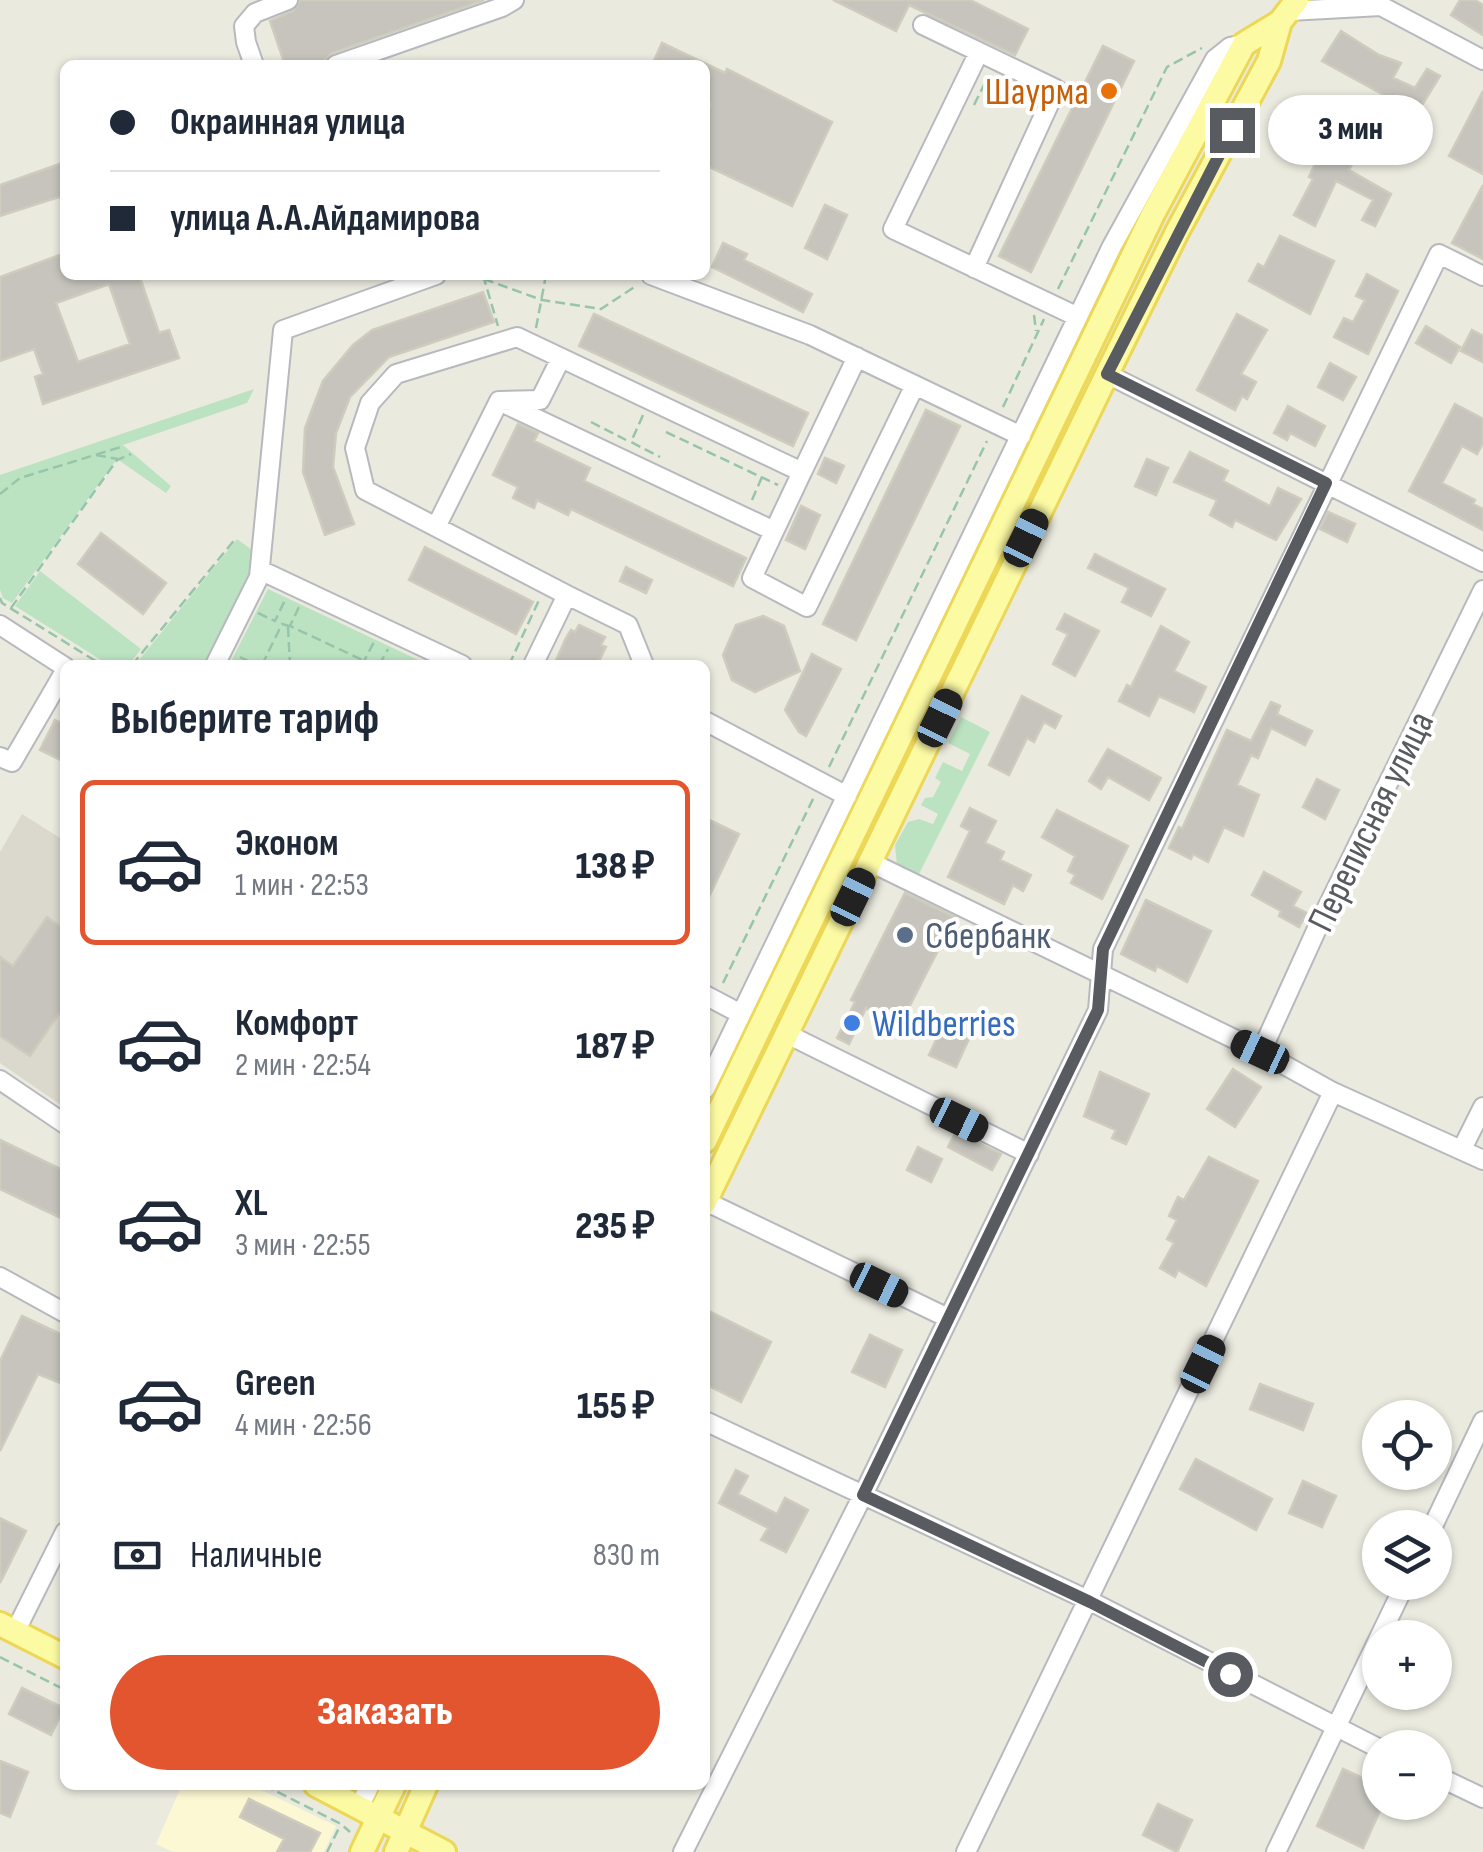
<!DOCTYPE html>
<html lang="ru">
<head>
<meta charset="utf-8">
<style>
	body { margin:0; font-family:"Sofia Sans Condensed",sans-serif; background:#f6f6f7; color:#1f2937; height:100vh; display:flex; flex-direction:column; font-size:38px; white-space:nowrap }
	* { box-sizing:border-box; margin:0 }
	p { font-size:32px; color:#747a83 }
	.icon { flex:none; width:55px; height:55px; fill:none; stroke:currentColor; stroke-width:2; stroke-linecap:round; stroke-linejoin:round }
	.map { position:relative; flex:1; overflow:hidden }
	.sheet { position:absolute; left:60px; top:660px; width:650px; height:1130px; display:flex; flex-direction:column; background:#fff; border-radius:15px; box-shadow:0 2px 8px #0004 }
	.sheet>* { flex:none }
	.guide { position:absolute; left:60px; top:60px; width:650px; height:220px; border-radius:15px; box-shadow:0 2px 8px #0004; display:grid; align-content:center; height:220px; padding:0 50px; background:#fff }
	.buttons { position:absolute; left:1362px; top:1400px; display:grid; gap:20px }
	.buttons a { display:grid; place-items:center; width:90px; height:90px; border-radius:50%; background:#fff; box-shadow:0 2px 8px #0004; font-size:50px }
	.end { position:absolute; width:45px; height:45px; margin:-22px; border:12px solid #585b60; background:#fff; box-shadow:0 0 0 5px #fff }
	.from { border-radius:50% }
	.bubble { position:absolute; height:70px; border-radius:35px; background:#fff; box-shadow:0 2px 8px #0004; font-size:32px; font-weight:800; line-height:70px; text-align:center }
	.car { position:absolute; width:30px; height:60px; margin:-30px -15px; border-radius:12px; box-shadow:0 0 8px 2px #0007; background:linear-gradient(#222 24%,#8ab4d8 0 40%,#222 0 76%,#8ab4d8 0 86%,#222 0) }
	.guide b { display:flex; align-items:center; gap:35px; height:95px; font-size:38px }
	.guide b+b { border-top:2px solid #e0e1e3 }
	.guide i { width:25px; height:25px; background:#1f2937 }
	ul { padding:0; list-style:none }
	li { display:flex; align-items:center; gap:30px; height:165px; margin:0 20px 15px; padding:0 30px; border:5px solid transparent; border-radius:15px }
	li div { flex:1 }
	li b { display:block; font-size:38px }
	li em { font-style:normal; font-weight:800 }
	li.active { border-color:#e3552e }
	li>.icon { width:90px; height:90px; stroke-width:1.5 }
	h2 { padding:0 50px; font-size:45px; line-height:120px }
	.pay { display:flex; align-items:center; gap:25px; height:110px; padding:0 50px; font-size:38px }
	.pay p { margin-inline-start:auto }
	.primary-button { display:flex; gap:20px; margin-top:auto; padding:20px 50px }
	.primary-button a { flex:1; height:115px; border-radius:60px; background:#e3552e; color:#fff; font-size:40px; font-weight:800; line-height:115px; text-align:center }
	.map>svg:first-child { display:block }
</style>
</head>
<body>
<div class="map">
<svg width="1483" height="1852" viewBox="0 0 1483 1852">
	<rect width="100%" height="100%" fill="#ebeadf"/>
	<path fill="#fcf8d3" d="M182,1785H251L336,1826L324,1852H173L156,1844Z"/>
	<path fill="#dbd9cd" d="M22,814L65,841V1097L61,1105L0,1063V852Z"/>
	<path fill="#bce3c1" d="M254,389L247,403L123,445L171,486L166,493L117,459L12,603L3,598L0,590V475Z
		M237,539L255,552L254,562L206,665H135Z
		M40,571L141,649L129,665H109L15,606Z
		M268,589L429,665H229Z
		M961,717L990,732L918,876L897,866L895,845L908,822L919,819L933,824L938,814L921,805L925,798L933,797L941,782L935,778L943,762L962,771L970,754L948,743Z"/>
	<path fill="#c6c4bd" stroke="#cfccbe" stroke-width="2.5" fill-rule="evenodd" d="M300,0H484L332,53L320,65H285L270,21L293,11Z
		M833,0H970L1028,29L1015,55L909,5L896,31Z
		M1460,0H1475L1483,5V35L1451,15Z
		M1341,31L1379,55L1401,63L1393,78L1415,88L1427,69L1440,76L1417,113L1322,61Z
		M662,43L725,73L727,69L832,122L792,206L705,165V118L711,104L705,101V65H652Z
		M1103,46L1134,61L1031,272L999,256Z
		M1483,91V174L1449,156Z
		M1336,119L1367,135L1349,170L1391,194L1375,226L1362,220L1373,200L1336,181L1315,226L1294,215L1313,179L1309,177Z
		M65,162V195L0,216V185Z
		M1483,185V259L1452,243Z
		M825,205L847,215L827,259L805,248Z
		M1280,236L1334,261L1310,314L1249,281L1258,264L1264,267Z
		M723,243L747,254L744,260L812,294L803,312L712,267Z
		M65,253V275H139L159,333L169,330L179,358L43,404L35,377L43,374L34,349L0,361V277ZM109,284L130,344L78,362L56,303Z
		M1367,274L1398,291L1368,354L1334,337L1344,318L1353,322L1365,300L1356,296Z
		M483,292L494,322L389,357L350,397L336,433L333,467L354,524L325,535L303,472L305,428L323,381L353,345L372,330Z
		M594,314L808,413L793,446L579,346Z
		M1237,314L1267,330L1241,374L1256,382L1247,399L1242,396L1235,410L1197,390Z
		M1426,326L1460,347L1451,363L1416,343Z
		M1472,330L1483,336V362L1461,351Z
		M1330,363L1356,377L1343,400L1318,387Z
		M1455,404L1483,419V443L1477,454L1462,446L1442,483L1475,500L1473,504L1483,509V530L1409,491Z
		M1288,406L1325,426L1315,446L1290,433L1287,440L1274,433Z
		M926,410L960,426L856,640L823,624Z
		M518,424L538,433L534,441L590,468L584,481L746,558L733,586L571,509L568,515L537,500L534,508L513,498L518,487L493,475Z
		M1190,452L1228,471L1223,481L1270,506L1278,488L1301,499L1276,540L1235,520L1232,527L1210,515L1217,500L1174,482Z
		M825,458L844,466L836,483L818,474Z
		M1147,459L1168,468L1156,495L1135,486Z
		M801,506L820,515L805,549L786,540Z
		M1328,512L1355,524L1347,542L1320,529Z
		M101,533L166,583L143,614L78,564Z
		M425,547L533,602L516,634L409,580Z
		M1095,554L1165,589L1151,616L1122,602L1129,588L1088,568Z
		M626,567L652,580L646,593L620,581Z
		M1065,614L1099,631L1075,676L1053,664L1068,634L1057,629Z
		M763,616L784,626L800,671L755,692L732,680L723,655L736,625Z
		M579,625L605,637L601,645L606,647L597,665H554L566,638L571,630L575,632Z
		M1161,626L1189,642L1174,671L1206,687L1194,712L1159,696L1149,716L1119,701L1127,685L1131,687Z
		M812,654L841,669L806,736L799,732L785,710Z
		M1022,696L1061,716L1055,728L1044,722L1034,742L1027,738L1009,775L989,765Z
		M1271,702L1280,706L1277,714L1312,731L1305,745L1271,728L1258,758L1251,755L1237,785L1259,795L1243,836L1224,827L1208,862L1193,854L1191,859L1169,848L1179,827L1182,829L1227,730L1251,741Z
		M55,720L65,725V762L40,750Z
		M1108,749L1161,778L1149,800L1108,777L1101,789L1089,781Z
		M1317,779L1339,790L1325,819L1303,807Z
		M970,808L996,821L985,843L1004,852L1000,860L1031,875L1023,891L1013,885L1004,904L948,877L970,831L961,826Z
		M1057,810L1128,846L1102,899L1071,883L1075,875L1068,871L1075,856L1042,837Z
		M705,818L739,834L705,905Z
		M1264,872L1301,892L1293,906L1307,913L1299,927L1279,916L1281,911L1252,895Z
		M905,893L955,917L900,1025L866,1008L849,1044L837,1038L855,1002L851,1000Z
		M1146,900L1211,931L1187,982L1157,966L1155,971L1121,954Z
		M47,917L65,930V1005L30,1056L0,1036V957L13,966Z
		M948,1014L975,1026L956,1067L929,1055Z
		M1233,1069L1261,1087L1235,1127L1207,1109Z
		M1100,1072L1149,1094L1126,1144L1112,1138L1116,1130L1084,1116Z
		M956,1132L1001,1154L992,1170L948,1147Z
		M0,1140L65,1171V1220L0,1189Z
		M918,1147L942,1159L931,1182L907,1170Z
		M1209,1157L1258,1181L1206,1286L1178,1270L1175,1277L1160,1268L1174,1243L1167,1239L1177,1220L1169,1216L1178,1197L1184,1200Z
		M709,1311L771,1342L741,1402L705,1384V1318Z
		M22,1316L65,1336V1385L38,1374L0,1451V1361Z
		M870,1335L902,1350L885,1387L852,1372Z
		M1260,1384L1313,1404L1303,1430L1250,1409Z
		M1196,1459L1272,1499L1256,1530L1180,1489Z
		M736,1470L748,1476L738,1494L777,1514L785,1498L808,1510L786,1552L761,1540L768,1528L719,1503Z
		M1303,1481L1336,1496L1322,1527L1289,1513Z
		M0,1518L26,1531L0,1583Z
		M22,1688L64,1708L51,1735L9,1714Z
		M0,1761L28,1772L10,1817L0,1813Z
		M1343,1769L1380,1786V1802H1384L1363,1848L1317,1826Z
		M249,1799L320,1833L310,1852H277L284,1839L240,1817Z
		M1158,1804L1192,1820L1177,1852L1143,1835Z"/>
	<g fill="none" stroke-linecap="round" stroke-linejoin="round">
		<defs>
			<path id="minor" d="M1289,11L1381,6L1483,60
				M923,25L1056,89L974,268
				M979,52L893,229L1078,317
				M254,65L246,42L244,26L255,13L288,0
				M336,65L502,7L514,0
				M651,275L810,335L1021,436
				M1107,374L1483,562
				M499,401L774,531
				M802,472L752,578L807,607L915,385
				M436,527L499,401L540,400L561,358
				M260,570L462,665
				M567,595L365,490L355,448L370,403L396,374L517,337L802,472L857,357
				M0,625L65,667
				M215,665L259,577L283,330L436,275
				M533,665L567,595L628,625L644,665
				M705,721L847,796
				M0,757L12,762L65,671
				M870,862L1261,1052L1333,1092L1483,1160
				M705,995L741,1014
				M787,1034L1029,1154
				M1261,1052L1320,922L1483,590
				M0,1080L65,1124
				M705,1089L1112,246L1215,59L1230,47L1244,44
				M1462,1149L1483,1107
				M705,1201L948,1318
				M0,1277L65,1313
				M705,1421L1090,1601L1380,1749
				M1432,1528L1483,1421
				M15,1632L65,1532
				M1435,1775L1483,1798
				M359,1807L370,1785
				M683,1852L863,1495L1098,1010L1103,949L1439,254L1483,276
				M966,1852L1333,1092
				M1276,1852L1406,1582"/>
			<path id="major" d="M705,1141L1153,214L1244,44L1280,22L1297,0
				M705,1202L1107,374L1177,232L1269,61L1280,22
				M0,1624L65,1657
				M316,1785L444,1852
				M362,1852L394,1785
				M396,1852L426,1785"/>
		</defs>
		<use href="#minor" stroke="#b7b9be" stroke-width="22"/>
		<use href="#major" stroke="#ecd757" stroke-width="28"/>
		<path stroke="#96c5ab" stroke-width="2.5" stroke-dasharray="10 5" stroke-linecap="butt" d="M974,105L988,77
			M483,275L498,326
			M484,279L542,300L601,309L636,286
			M1058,289L1167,67L1202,48
			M1034,315L1036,331
			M536,328L546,275
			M1003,407L1044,319
			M643,415L631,442L660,457
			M591,422L626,440
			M666,432L778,485
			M96,455L118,459
			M0,494L20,478L121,447
			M752,500L762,477
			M0,598L2,603L102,665
			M299,607L290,626L373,665
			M11,608L117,460L131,454
			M258,613L275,621L285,600
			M288,627L290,665
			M240,657L256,665
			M132,665L236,538
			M262,665L282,624L289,626
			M362,665L374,642
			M379,665L388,649
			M509,665L540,598
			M829,767L987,441
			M723,983L814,797
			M0,1657L65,1690
			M264,1785L341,1824L350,1832
			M327,1852L340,1826"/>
		<use href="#minor" stroke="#fff" stroke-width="18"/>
		<use href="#major" stroke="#fcfaa3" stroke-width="22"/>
	</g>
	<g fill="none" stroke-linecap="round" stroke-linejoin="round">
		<path stroke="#585b60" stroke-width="12" d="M1230,1674L1090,1602L863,1495L1098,1010L1103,949L1326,483L1107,374L1232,130"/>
	</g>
	<circle fill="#e8710a" stroke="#fff" stroke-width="4" cx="1109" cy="91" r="10"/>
	<circle fill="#5c6f8a" stroke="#fff" stroke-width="4" cx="905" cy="935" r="10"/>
	<circle fill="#3f7fe0" stroke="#fff" stroke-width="4" cx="852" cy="1023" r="10"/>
	<g text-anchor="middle" stroke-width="8" stroke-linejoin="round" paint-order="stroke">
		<g font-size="38" fill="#c56008" stroke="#fff" text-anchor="end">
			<text x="1089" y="104">Шаурма</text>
		</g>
		<g font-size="38" fill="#585b60" stroke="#fff">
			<text transform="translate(1370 821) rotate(-64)" y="13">Переписная улица</text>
		</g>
		<g font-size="38" fill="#4e5e75" stroke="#fff" text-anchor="start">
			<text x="925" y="948">Сбербанк</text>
		</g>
		<g font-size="38" fill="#366cbe" stroke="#fff" text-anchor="start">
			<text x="872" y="1036">Wildberries</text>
		</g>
	</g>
</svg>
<div class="buttons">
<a><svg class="icon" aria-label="locate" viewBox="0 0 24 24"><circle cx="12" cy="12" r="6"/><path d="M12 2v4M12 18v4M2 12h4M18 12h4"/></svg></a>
<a><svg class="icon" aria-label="layers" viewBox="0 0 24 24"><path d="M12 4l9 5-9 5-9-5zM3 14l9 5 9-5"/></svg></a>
<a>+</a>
<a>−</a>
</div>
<i class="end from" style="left:1230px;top:1674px"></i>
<i class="end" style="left:1232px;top:130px"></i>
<div class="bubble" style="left:1268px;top:95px;width:165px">3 мин</div>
<i class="car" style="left:1026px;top:538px;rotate:26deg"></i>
<i class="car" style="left:940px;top:718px;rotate:26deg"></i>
<i class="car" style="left:853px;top:897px;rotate:26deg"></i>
<i class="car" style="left:1260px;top:1052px;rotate:295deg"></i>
<i class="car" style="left:959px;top:1120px;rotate:116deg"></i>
<i class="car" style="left:879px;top:1285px;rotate:116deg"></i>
<i class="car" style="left:1203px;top:1364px;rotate:26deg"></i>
<div class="guide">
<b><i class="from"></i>Окраинная улица</b>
<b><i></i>улица А.А.Айдамирова</b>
</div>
<section class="sheet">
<h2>Выберите тариф</h2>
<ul>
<li class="active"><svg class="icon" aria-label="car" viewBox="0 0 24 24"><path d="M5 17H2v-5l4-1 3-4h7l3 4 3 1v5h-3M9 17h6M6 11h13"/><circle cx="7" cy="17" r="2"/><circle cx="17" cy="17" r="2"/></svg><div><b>Эконом</b><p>1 мин · 22:53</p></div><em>138 ₽</em></li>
<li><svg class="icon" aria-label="car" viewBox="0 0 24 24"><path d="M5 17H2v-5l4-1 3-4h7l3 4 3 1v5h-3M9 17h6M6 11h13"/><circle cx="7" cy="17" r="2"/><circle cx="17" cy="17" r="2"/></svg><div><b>Комфорт</b><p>2 мин · 22:54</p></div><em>187 ₽</em></li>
<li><svg class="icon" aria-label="car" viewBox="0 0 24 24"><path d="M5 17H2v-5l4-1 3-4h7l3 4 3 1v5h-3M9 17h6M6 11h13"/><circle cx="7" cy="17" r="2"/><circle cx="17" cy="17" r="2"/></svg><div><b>XL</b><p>3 мин · 22:55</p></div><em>235 ₽</em></li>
<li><svg class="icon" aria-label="car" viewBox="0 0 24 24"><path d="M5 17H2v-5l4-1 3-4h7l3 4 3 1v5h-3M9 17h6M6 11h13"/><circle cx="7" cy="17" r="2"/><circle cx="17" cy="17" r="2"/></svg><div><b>Green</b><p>4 мин · 22:56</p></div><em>155 ₽</em></li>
</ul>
<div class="pay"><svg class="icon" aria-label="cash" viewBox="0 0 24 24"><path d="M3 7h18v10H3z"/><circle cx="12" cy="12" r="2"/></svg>Наличные<p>830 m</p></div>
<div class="primary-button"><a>Заказать</a></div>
</section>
</div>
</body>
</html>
